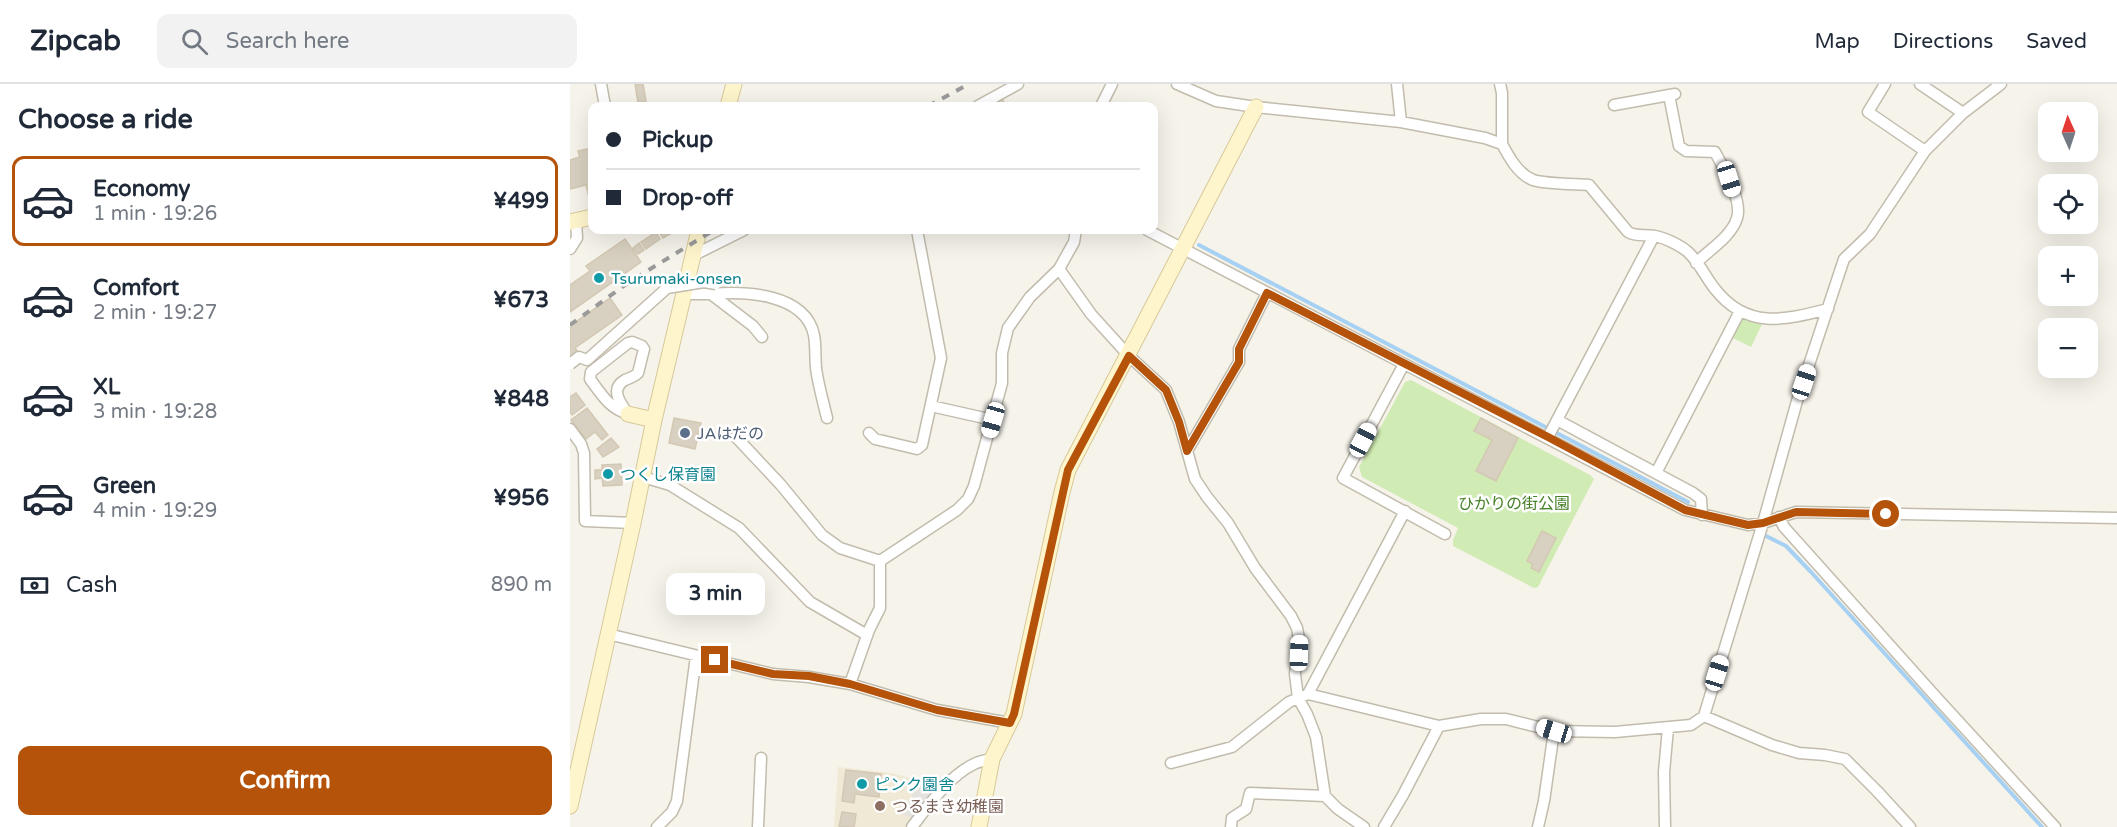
<!DOCTYPE html>
<html lang="en">
<head>
<meta charset="utf-8">
<style>
	body { margin:0; font-family:"Varela Round","Noto Sans JP",sans-serif; background:#f2f2f3; color:#1f2937; height:100vh; display:flex; flex-direction:column; font-size:22px; white-space:nowrap }
	* { box-sizing:border-box; margin:0 }
	p { font-size:20px; color:#747a83 }
	.icon { flex:none; width:33px; height:33px; fill:none; stroke:currentColor; stroke-width:2; stroke-linecap:round; stroke-linejoin:round }
	.map { position:relative; flex:1; overflow:hidden }
	.details { display:flex; flex-direction:column; background:#fff; width:570px }
	.details>* { flex:none }
	.top-card { position:absolute; left:18px; top:18px; width:570px; height:132px; border-radius:12px; box-shadow:0 6px 24px #0002; display:grid; align-content:center; height:132px; padding:0 18px; background:#fff }
	.needle { width:39px; rotate:357deg }
	.fabs { position:absolute; left:1468px; top:18px; display:grid; gap:12px }
	.fabs a { display:grid; place-items:center; width:60px; height:60px; border-radius:12px; background:#fff; box-shadow:0 6px 24px #0002; font-size:30px }
	.end { position:absolute; width:27px; height:27px; margin:-14px; border:8px solid #b45309; background:#fff; box-shadow:0 0 0 3px #fff }
	.from { border-radius:50% }
	.bubble { position:absolute; height:42px; border-radius:12px; background:#fff; box-shadow:0 6px 24px #0002; font-size:20px; font-weight:800; line-height:42px; text-align:center }
	.car { position:absolute; width:18px; height:36px; margin:-18px -9px; border-radius:8px; box-shadow:0 0 4px 2px #0007; background:linear-gradient(#fff 24%,#345 0 40%,#fff 0 76%,#345 0 86%,#fff 0) }
	.top-card b { display:flex; align-items:center; gap:21px; height:57px; font-size:22px }
	.top-card b+b { border-top:2px solid #e0e1e3 }
	.top-card i { width:15px; height:15px; background:#1f2937 }
	ul { padding:0; list-style:none }
	li { display:flex; align-items:center; gap:18px; height:90px; margin:0 12px 9px; padding:0 6px; border:3px solid transparent; border-radius:12px }
	li div { flex:1 }
	li b { display:block; font-size:22px }
	li em { font-style:normal; font-weight:800 }
	li.on { border-color:#b45309 }
	li>.icon { width:54px; height:54px; stroke-width:1.5 }
	h2 { padding:0 18px; font-size:27px; line-height:72px }
	.pay { display:flex; align-items:center; gap:15px; height:66px; padding:0 18px; font-size:22px }
	.pay p { margin-inline-start:auto }
	.cta { display:flex; gap:12px; margin-top:auto; padding:12px 18px }
	.cta a { flex:1; height:69px; border-radius:12px; background:#b45309; color:#fff; font-size:24px; font-weight:800; line-height:69px; text-align:center }
	header { display:flex; align-items:center; gap:36px; box-sizing:border-box; height:84px; padding:0 30px; background:#fff; border-bottom:2px solid #e0e1e3 }
	header strong { font-size:28px }
	nav { display:flex; gap:33px; margin-inline-start:auto; font-size:21px }
	.search { width:420px; height:54px; background:#f2f2f3; display:flex; align-items:center; gap:15px; box-sizing:border-box; padding:0 21px; border-radius:12px; color:#747a83; font-size:22px }
	main { display:flex; flex:1; min-height:0 }
	.map>svg:first-child { display:block }
</style>
</head>
<body>
<header>
<strong>Zipcab</strong>
<div class="search"><svg class="icon" aria-label="search" viewBox="0 0 24 24"><circle cx="10" cy="10" r="6"/><path d="M15 15l6 6"/></svg>Search here</div>
<nav><a>Map</a><a>Directions</a><a>Saved</a></nav>
</header>
<main>
<section class="details">
<h2>Choose a ride</h2>
<ul>
<li class="on"><svg class="icon" aria-label="car" viewBox="0 0 24 24"><path d="M5 17H2v-5l4-1 3-4h7l3 4 3 1v5h-3M9 17h6M6 11h13"/><circle cx="7" cy="17" r="2"/><circle cx="17" cy="17" r="2"/></svg><div><b>Economy</b><p>1 min · 19:26</p></div><em>¥499</em></li>
<li><svg class="icon" aria-label="car" viewBox="0 0 24 24"><path d="M5 17H2v-5l4-1 3-4h7l3 4 3 1v5h-3M9 17h6M6 11h13"/><circle cx="7" cy="17" r="2"/><circle cx="17" cy="17" r="2"/></svg><div><b>Comfort</b><p>2 min · 19:27</p></div><em>¥673</em></li>
<li><svg class="icon" aria-label="car" viewBox="0 0 24 24"><path d="M5 17H2v-5l4-1 3-4h7l3 4 3 1v5h-3M9 17h6M6 11h13"/><circle cx="7" cy="17" r="2"/><circle cx="17" cy="17" r="2"/></svg><div><b>XL</b><p>3 min · 19:28</p></div><em>¥848</em></li>
<li><svg class="icon" aria-label="car" viewBox="0 0 24 24"><path d="M5 17H2v-5l4-1 3-4h7l3 4 3 1v5h-3M9 17h6M6 11h13"/><circle cx="7" cy="17" r="2"/><circle cx="17" cy="17" r="2"/></svg><div><b>Green</b><p>4 min · 19:29</p></div><em>¥956</em></li>
</ul>
<div class="pay"><svg class="icon" aria-label="cash" viewBox="0 0 24 24"><path d="M3 7h18v10H3z"/><circle cx="12" cy="12" r="2"/></svg>Cash<p>890 m</p></div>
<div class="cta"><a>Confirm</a></div>
</section>
<div class="map">
<svg width="1547" height="743" viewBox="0 0 1547 743">
	<rect width="100%" height="100%" fill="#f6f3eb"/>
	<path fill="#efe9d5" d="M268,683L322,689L362,700L363,709L337,743H264Z"/>
	<path fill="#d0ebb3" d="M1177,234L1193,238L1181,263L1161,253L1170,236Z
		M841,296L1020,391L1024,395L968,503L964,504L883,462V456L888,444L792,393L789,383L835,298Z"/>
	<path fill="#e5e3df" d="M351,697L362,700L363,709L344,734L331,730Z"/>
	<g fill="none" stroke-linecap="round" stroke-linejoin="round">
		<path stroke="#a7d1f3" stroke-width="4" d="M629,161L1118,418
			M1196,452L1216,462L1241,488L1472,743"/>
	</g>
	<path fill="#d8d0c0" stroke="#d3c8b3" stroke-width="1.5" d="M65,0H73L76,17L68,19Z
		M432,14L436,22H416Z
		M22,64V112L19,113L16,101L0,105V76L10,73L8,67Z
		M96,146H100L102,149L93,154L90,149Z
		M86,148L90,155L76,165L71,158Z
		M55,155L71,178L0,228V201L20,187L16,182Z
		M69,159L74,166L68,170L63,164Z
		M40,214L52,231L5,264L8,268L0,273V242Z
		M6,309L15,321L2,331L0,328V313Z
		M17,324L38,351L32,356L25,348L16,355L1,336Z
		M104,334L131,339L125,365L99,359Z
		M911,334L948,354L926,397L906,387L922,356L904,347Z
		M41,354L49,363L33,373L27,365Z
		M51,380L52,401L33,402L32,394L25,395V386H32V381Z
		M972,447L986,454L969,488L961,484L963,480L957,477Z
		M276,686L311,690L309,713L285,710L284,719L272,717Z
		M272,728L286,730L284,743H269Z"/>
	<g fill="none" stroke-linecap="round" stroke-linejoin="round">
		<defs>
			<path id="street" d="M31,0L35,22
				M607,0L646,17L686,23L831,38L915,54L932,60C939,73 948,90 963,96C975,100 1005,100 1019,101L1058,148C1066,153 1075,150 1085,152C1095,154 1110,161 1118,168C1129,178 1136,194 1145,205C1177,246 1215,236 1258,225
				M827,0L831,38
				M930,0L932,9V60
				M1315,0L1298,28L1355,67
				M1350,0L1393,29
				M1099,11L1109,62L1116,67L1145,68C1153,83 1173,117 1167,134C1162,152 1139,166 1126,179
				M1044,21L1105,10
				M408,22L448,0
				M531,22L542,0
				M577,146L1115,426L1178,441L1193,439L1226,428L1547,434
				M0,165L7,154L6,136
				M124,171L174,146
				M489,185L521,230L559,272L596,306L609,338L625,395L637,413L658,439L685,484L721,532L727,544L729,555L725,590L728,614L737,630L746,653L755,712L768,725L794,743
				M115,210H141L183,242L192,253
				M141,210C174,207 235,209 244,251C246,262 245,273 246,284C248,300 253,317 257,334
				M62,258L72,262L74,265L68,289C64,293 60,294 55,296C39,305 51,320 58,330C39,324 32,311 20,295L21,288L58,259Z
				M834,280L773,394L875,450
				M361,322L423,336
				M987,336L1123,409L1131,415L1132,431
				M0,345L11,360L14,369L15,437L63,439
				M299,349L305,355L347,365L352,361L371,274L347,146
				M166,353L211,401L252,451L270,464L310,477
				M978,353L1084,152
				M617,367L669,278V265L697,209
				M1086,389L1169,229
				M73,393L100,401L169,444L240,518L297,551
				M1209,433L1214,443L1367,614L1485,743
				M310,477L387,426L398,415L404,402L432,299V269L438,244L460,213L489,185L504,158L506,146
				M38,550L203,590L239,593L280,600L367,626L440,639
				M280,600L299,546L310,524V477
				M738,610L835,427
				M1134,632L1202,661L1229,669L1255,671L1275,675L1307,707L1340,743
				M601,679L662,663L719,618L738,610L869,642
				M87,743L102,728L107,717L126,572
				M188,743L191,674
				M342,743C358,722 379,692 404,680C410,677 417,676 422,675
				M661,743L662,734L676,725L680,709L755,712
				M814,743L833,711L869,642L911,635H936L984,647L1045,648L1121,641L1134,632L1193,439L1227,317L1274,175L1300,150L1355,67L1393,29L1431,0
				M968,743L974,717L984,647
				M1095,743L1094,688L1098,644"/>
			<path id="secondary" d="M158,22L164,0
				M0,138L22,133
				M58,330L84,336
				M0,722L63,439L84,336L129,146
				M409,743L422,675L444,630L492,408L498,386L686,23"/>
		</defs>
		<use href="#street" stroke="#c2bcad" stroke-width="13"/>
		<use href="#secondary" stroke="#d7c99a" stroke-width="17"/>
		<use href="#street" stroke="#fff" stroke-width="10"/>
		<use href="#secondary" stroke="#fff5cc" stroke-width="15"/>
		<path stroke="#9a9a9a" stroke-width="4" stroke-dasharray="8 8" stroke-linecap="butt" d="M358,22L399,0
			M0,241L59,198L144,146"/>
		<defs>
			<path id="street-bridge" d="M0,280L9,273L17,276L97,204L134,198L146,200"/>
		</defs>
		<use href="#street-bridge" stroke="#c2bcad" stroke-width="13" stroke-linecap="butt"/>
		<use href="#street-bridge" stroke="#fff" stroke-width="10"/>
	</g>
	<g fill="none" stroke-linecap="round" stroke-linejoin="round">
		<path stroke="#b45309" stroke-width="8" d="M145,576L203,590L239,592L280,600L367,626L440,639L444,630L498,386L559,272L596,306L609,338L617,367L669,278V265L697,209L978,353L1115,426L1178,441L1193,439L1226,428L1316,430"/>
	</g>
	<g fill="#0f9aa8" stroke="#fff" stroke-width="2">
		<circle cx="29" cy="194" r="6"/>
		<circle cx="38" cy="390" r="6"/>
		<circle cx="292" cy="700" r="6"/>
	</g>
	<circle fill="#5c6f8a" stroke="#fff" stroke-width="2" cx="115" cy="349" r="6"/>
	<circle fill="#8d6e63" stroke="#fff" stroke-width="2" cx="310" cy="722" r="6"/>
	<g text-anchor="middle" stroke-width="5" stroke-linejoin="round" paint-order="stroke">
		<g font-size="16" fill="#0d838f" stroke="#fff" text-anchor="start">
			<text x="41" y="200">Tsurumaki-onsen</text>
			<text x="50" y="396">つくし保育園</text>
			<text x="304" y="706">ピンク園舎</text>
		</g>
		<g font-size="16" fill="#4e5e75" stroke="#fff" text-anchor="start">
			<text x="127" y="355">JAはだの</text>
		</g>
		<g font-size="16" fill="#468028" stroke="#fff">
			<text x="944" y="425">ひかりの街公園</text>
		</g>
		<g font-size="16" fill="#785e54" stroke="#fff" text-anchor="start">
			<text x="322" y="728">つるまき幼稚園</text>
		</g>
	</g>
</svg>
<div class="fabs">
<a><svg class="needle" viewBox="-14 -14 28 28"><path d="M0-13l5 13h-10z" fill="#e53935"/><path d="M0 13l5-13h-10z" fill="#747a83"/></svg></a>
<a><svg class="icon" aria-label="locate" viewBox="0 0 24 24"><circle cx="12" cy="12" r="6"/><path d="M12 2v4M12 18v4M2 12h4M18 12h4"/></svg></a>
<a>+</a>
<a>−</a>
</div>
<i class="end from" style="left:1316px;top:430px"></i>
<i class="end" style="left:145px;top:576px"></i>
<div class="bubble" style="left:96px;top:489px;width:99px">3 min</div>
<i class="car" style="left:1159px;top:95px;rotate:163deg"></i>
<i class="car" style="left:1234px;top:298px;rotate:18deg"></i>
<i class="car" style="left:423px;top:336px;rotate:196deg"></i>
<i class="car" style="left:793px;top:356px;rotate:28deg"></i>
<i class="car" style="left:729px;top:569px;rotate:2deg"></i>
<i class="car" style="left:1147px;top:589px;rotate:17deg"></i>
<i class="car" style="left:984px;top:647px;rotate:287deg"></i>
<div class="top-card">
<b><i class="from"></i>Pickup</b>
<b><i></i>Drop-off</b>
</div>
</div>
</main>
</body>
</html>
